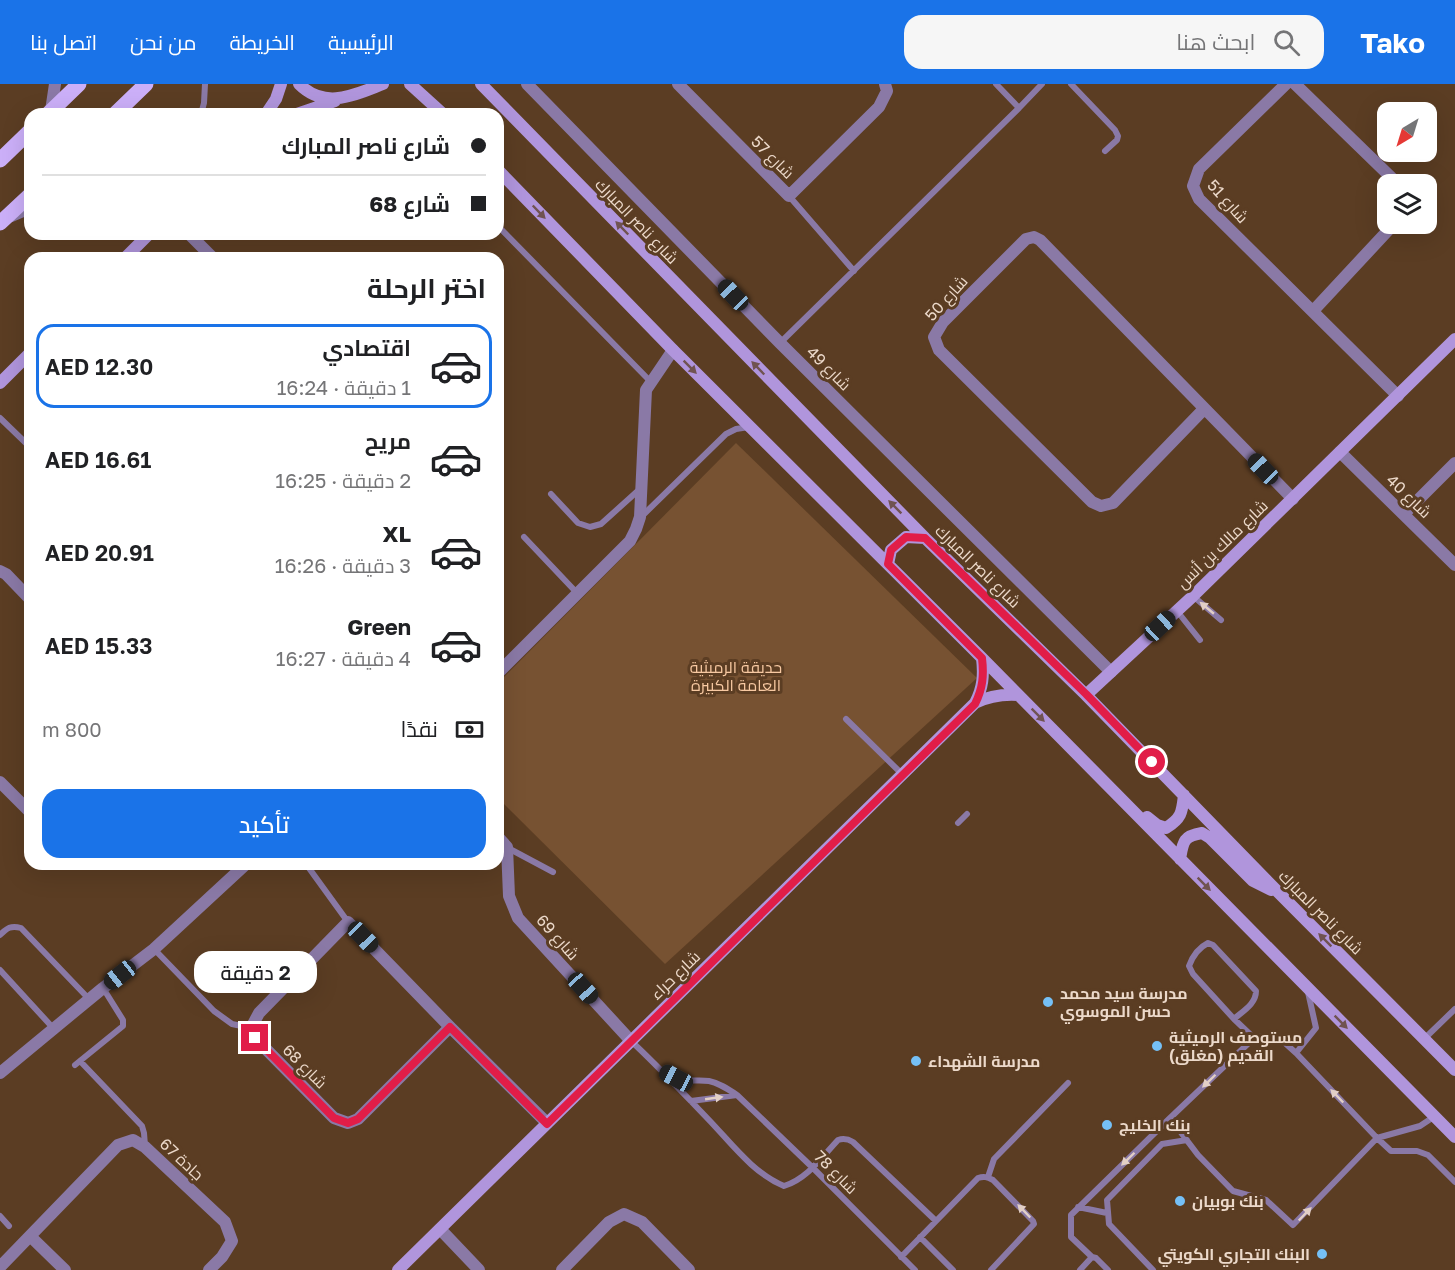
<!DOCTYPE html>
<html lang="ar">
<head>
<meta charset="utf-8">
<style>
	body { margin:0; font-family:"Golos Text",Cairo,sans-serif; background:#f6f6f6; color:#202124; direction:rtl; height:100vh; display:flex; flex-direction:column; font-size:22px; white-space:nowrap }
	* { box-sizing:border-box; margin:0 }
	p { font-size:20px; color:#757577 }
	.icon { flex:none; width:33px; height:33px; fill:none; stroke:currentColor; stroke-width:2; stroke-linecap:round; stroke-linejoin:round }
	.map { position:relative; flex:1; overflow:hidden; direction:ltr }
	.drawer { position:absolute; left:24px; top:168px; width:480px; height:618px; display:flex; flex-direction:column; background:#fff; border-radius:18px; box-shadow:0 6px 24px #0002; direction:rtl }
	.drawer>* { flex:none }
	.hud { position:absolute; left:24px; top:24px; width:480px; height:132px; border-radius:18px; box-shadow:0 6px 24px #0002; direction:rtl; display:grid; align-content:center; height:132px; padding:0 18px; background:#fff }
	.needle { width:39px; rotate:218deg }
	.tools { position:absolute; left:1377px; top:18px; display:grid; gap:12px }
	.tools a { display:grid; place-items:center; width:60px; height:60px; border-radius:12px; background:#fff; box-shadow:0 6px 24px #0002; font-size:30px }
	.end { position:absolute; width:27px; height:27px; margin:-14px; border:8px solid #e11d48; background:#fff; box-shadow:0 0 0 3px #fff }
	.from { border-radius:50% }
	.bubble { position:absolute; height:42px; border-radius:18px; background:#fff; box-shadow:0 6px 24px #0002; font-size:20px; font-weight:600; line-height:42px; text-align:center; direction:rtl }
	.car { position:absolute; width:18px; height:36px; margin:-18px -9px; border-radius:8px; box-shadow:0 0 4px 2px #0007; background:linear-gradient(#222 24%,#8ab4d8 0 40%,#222 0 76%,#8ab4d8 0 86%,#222 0) }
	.hud b { display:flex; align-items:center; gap:21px; height:57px; font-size:22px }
	.hud b+b { border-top:2px solid #e0e0e0 }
	.hud i { width:15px; height:15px; background:#202124 }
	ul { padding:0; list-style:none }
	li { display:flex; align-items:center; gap:18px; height:84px; margin:0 12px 9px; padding:0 6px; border:3px solid transparent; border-radius:18px }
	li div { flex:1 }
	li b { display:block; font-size:22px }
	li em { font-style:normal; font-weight:600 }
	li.on { border-color:#1a73e8 }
	li>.icon { width:54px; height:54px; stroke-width:1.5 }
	h2 { padding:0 18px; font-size:27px; line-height:72px }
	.pay { display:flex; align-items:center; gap:15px; height:66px; padding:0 18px; font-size:22px }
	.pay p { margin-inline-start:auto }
	.primary-button { display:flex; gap:12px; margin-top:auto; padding:12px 18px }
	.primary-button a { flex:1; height:69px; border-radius:18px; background:#1a73e8; color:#fff; font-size:24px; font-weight:600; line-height:69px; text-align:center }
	header { display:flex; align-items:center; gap:36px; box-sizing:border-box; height:84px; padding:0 30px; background:#1a73e8; color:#fff }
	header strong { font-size:28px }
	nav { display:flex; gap:33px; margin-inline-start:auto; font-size:21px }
	.search { width:420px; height:54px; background:#f6f6f6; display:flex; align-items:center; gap:15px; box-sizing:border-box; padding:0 21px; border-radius:18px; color:#757577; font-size:22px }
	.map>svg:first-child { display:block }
</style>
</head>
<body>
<header>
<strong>Tako</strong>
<div class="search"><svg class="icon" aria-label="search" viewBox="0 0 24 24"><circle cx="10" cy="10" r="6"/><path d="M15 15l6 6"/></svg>ابحث هنا</div>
<nav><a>الرئيسية</a><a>الخريطة</a><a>من نحن</a><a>اتصل بنا</a></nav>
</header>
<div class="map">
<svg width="1455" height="1186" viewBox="0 0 1455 1186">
	<rect width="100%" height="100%" fill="#5b3d23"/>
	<path fill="#775232" d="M736,359L977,594L665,880L498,714V599Z"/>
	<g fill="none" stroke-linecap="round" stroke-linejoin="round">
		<path stroke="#8a79a6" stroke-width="6" d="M996,0L1019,24
			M1071,0L1115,46L1118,52L1117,56L1105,67
			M201,30L204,19L205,0
			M789,112L854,187
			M12,135L26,129H30
			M498,142L651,298
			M78,150L85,152L93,150
			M780,259L1019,24L1042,0
			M0,334L30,363
			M551,410L578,439L590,443L601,440L641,404
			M641,433L726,350L736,345L749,343
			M524,453L577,509
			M1193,512L1221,536
			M1177,527L1200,556
			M846,635L902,690
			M958,739L967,730
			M508,764L553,788
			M306,780L348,838
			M0,851C7,844 11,841 21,844L89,915
			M154,865L214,927L232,940L251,944
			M0,886L54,945
			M1308,908L1316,944L1296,969L1275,950L1254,954L1170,1034L1198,1071L1233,1107L1266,1116L1293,1141L1377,1054L1420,1042L1435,1032
			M1234,935C1243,927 1256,920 1256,907L1213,861L1208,859C1198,864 1193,871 1189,882L1193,890L1234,935L1254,954
			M1424,955L1455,925
			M631,957C658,982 683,1009 709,1036C732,1060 753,1089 784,1102C807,1095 822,1073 838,1056C844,1054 848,1055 853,1058L936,1137
			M1296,969L1377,1054L1391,1067H1417L1428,1071L1455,1098
			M80,977L142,1042L144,1049L145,1062
			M75,981L123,942V936L103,904
			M669,991C686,1000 693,995 709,997C719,999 728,1005 737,1011L813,1084L915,1186
			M691,1017L737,1011
			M988,1093L994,1075L1068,999
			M1078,1123L1107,1129
			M0,1132L9,1142
			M920,1153L953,1186
			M901,1173L978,1094C984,1092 987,1093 993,1096L1033,1137L1034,1140L991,1186
			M1092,1173L1096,1174L1108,1186
			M1080,1186L1092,1173L1071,1153V1131L1170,1034
			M1153,1186L1109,1140L1107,1116L1162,1060L1187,1056"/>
		<path stroke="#8a79a6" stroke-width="12" d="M527,0L780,259L1111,588
			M678,0L789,112L879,23L887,7L885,0
			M1286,0L1199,85L1193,102L1199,115L1398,312
			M1295,0L1398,100
			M51,27L55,0
			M189,150L213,174
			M1313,227L1394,140
			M1204,325L1113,419L1101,422L1092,418L939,266L934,253L943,238L1026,155L1034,153L1040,156L1293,415
			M1340,368L1455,481
			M1404,430L1455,379
			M0,487L6,490L30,515
			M498,589L630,457L636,445L640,433L646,306L673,266
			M0,698L30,728
			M498,753L507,763L509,812L518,834L631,957
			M450,943L358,1035L348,1039L334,1034L255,954L251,944L259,929L348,838L450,943L547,1039
			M0,989L103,904L154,865L246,780
			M440,1145L479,1186
			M30,1152L65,1186
			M0,1183L118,1061L133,1056L145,1063L225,1138L232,1157L222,1173L209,1186
			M562,1186L609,1138L624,1130L642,1138L689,1186"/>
		<path stroke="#b095dc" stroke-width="12" d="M299,0C325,26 354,11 383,0
			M410,0L443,30
			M481,0L925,454L1086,611L1278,808L1455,986
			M266,30L276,15L281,0
			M297,30L335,17
			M498,86L673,266L982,574L1455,1053
			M125,174L149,150
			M0,299L30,269
			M888,480L891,466L906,453L925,454
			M1086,611L1193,512L1455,255
			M975,619C983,604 984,591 982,574
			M1147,733L1157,741L1166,744C1182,734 1182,728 1184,711
			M1180,775C1183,758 1183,752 1202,749L1210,754L1253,797L1271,806
			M398,1186L975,619C989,612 1002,610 1018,611"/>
		<path stroke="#cbaff8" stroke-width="15" d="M48,30L79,0
			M115,30L146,0
			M0,76L30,47
			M0,139L30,111"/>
	</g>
	<defs><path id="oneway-solid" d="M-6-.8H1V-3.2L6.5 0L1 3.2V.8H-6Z" transform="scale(1.5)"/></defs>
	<g fill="#705351">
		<use href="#oneway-solid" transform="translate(539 128) rotate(46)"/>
		<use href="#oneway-solid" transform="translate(622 144) rotate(-134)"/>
		<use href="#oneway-solid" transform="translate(690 283) rotate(45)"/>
		<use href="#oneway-solid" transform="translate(758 284) rotate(-134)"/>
		<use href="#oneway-solid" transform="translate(895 423) rotate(-135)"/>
		<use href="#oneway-solid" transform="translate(1038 631) rotate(45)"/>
		<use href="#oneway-solid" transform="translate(1204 800) rotate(45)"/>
		<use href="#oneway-solid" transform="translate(1325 856) rotate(-135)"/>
		<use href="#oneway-solid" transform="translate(1341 938) rotate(45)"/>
	</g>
	<g fill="#e2cfc6">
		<use href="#oneway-solid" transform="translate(1207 524) rotate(-140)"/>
		<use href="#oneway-solid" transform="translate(1209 997) rotate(136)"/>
		<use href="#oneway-solid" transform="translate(1337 1012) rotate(-134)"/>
		<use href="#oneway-solid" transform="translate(714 1014) rotate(-8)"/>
		<use href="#oneway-solid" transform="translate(1128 1075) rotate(136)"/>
		<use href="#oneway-solid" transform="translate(1024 1127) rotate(-134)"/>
		<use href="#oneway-solid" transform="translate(1305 1130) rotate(-46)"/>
	</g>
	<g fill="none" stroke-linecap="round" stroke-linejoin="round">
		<path stroke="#e11d48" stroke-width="8" d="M255,954L334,1034L348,1039L358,1035L450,943L547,1040L975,620C983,604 984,591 982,574L888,480L891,466L906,453L925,454L1086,610L1152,678"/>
	</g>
	<g fill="#75c0f6" stroke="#5b3d23" stroke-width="2">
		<circle cx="1048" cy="918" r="6"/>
		<circle cx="1157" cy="962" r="6"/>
		<circle cx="916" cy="977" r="6"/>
		<circle cx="1107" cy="1041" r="6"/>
		<circle cx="1180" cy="1117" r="6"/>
		<circle cx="1322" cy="1170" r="6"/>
	</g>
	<g text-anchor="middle" stroke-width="6" stroke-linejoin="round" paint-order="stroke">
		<g font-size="16" fill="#ecd9ca" stroke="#5b3d23">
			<text transform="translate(773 73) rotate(45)" y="6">شارع 57</text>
			<text transform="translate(1228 117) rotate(48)" y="6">شارع 51</text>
			<text transform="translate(637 137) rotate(46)" y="6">شارع ناصر المبارك</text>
			<text transform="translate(946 214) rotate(-48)" y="6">شارع 50</text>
			<text transform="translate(829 284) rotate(45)" y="6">شارع 49</text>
			<text transform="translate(1409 412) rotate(44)" y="6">شارع 40</text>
			<text transform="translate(1222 460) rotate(-44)" y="6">شارع مالك بن أنس</text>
			<text transform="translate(978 482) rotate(44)" y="6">شارع ناصر المبارك</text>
			<text transform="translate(1321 828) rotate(45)" y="6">شارع ناصر المبارك</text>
			<text transform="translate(558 853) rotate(48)" y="6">شارع 69</text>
			<text transform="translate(675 891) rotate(-44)" y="6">شارع حراء</text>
			<text transform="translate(305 982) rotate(45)" y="6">شارع 68</text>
			<text transform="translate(182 1075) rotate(43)" y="6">جادة 67</text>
			<text transform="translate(836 1088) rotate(45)" y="6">شارع 78</text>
		</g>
		<g font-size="16" fill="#f8c9a2" stroke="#5b3d23">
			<text x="736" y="589">حديقة الرميثية<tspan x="736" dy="18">العامة الكبيرة</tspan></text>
		</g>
		<g font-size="16" font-weight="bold" fill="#ecd9ca" stroke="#5b3d23" text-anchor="start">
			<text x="1060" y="915">مدرسة سيد محمد<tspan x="1060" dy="18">حسن الموسوي</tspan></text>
			<text x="1169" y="959">مستوصف الرميثية<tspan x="1169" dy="18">القديم (مغلق)</tspan></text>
			<text x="928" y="983">مدرسة الشهداء</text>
			<text x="1119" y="1047">بنك الخليج</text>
			<text x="1192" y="1123">بنك بوبيان</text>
			<text x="1310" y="1176" text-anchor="end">البنك التجاري الكويتي</text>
		</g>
	</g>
</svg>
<div class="tools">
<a><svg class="needle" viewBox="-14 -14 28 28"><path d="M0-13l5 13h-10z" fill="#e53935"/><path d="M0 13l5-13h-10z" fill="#757577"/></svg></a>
<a><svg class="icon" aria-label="layers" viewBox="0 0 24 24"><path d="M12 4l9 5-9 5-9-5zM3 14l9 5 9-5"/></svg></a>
</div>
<i class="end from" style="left:1152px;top:678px"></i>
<i class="end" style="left:255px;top:954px"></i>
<div class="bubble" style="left:194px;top:867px;width:123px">2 دقيقة</div>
<i class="car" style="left:733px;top:211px;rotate:316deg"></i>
<i class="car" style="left:1263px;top:385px;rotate:316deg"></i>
<i class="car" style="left:1160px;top:542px;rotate:47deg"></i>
<i class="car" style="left:363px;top:853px;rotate:136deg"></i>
<i class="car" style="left:120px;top:891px;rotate:232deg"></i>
<i class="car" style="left:583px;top:904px;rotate:138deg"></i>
<i class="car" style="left:676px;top:994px;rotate:298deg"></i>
<div class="hud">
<b><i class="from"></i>شارع ناصر المبارك</b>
<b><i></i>شارع 68</b>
</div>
<section class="drawer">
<h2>اختر الرحلة</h2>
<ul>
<li class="on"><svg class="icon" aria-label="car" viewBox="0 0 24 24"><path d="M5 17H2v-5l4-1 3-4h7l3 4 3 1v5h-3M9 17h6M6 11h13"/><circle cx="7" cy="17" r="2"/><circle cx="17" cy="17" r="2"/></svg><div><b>اقتصادي</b><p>1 دقيقة · 16:24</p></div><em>AED 12.30</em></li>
<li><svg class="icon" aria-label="car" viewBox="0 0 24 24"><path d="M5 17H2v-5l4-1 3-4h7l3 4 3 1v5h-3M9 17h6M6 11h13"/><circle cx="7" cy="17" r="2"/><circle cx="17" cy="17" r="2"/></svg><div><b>مريح</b><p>2 دقيقة · 16:25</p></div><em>AED 16.61</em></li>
<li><svg class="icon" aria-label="car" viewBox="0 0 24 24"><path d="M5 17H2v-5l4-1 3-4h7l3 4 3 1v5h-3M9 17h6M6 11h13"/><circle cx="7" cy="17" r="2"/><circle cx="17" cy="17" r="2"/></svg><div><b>XL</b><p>3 دقيقة · 16:26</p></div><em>AED 20.91</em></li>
<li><svg class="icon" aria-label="car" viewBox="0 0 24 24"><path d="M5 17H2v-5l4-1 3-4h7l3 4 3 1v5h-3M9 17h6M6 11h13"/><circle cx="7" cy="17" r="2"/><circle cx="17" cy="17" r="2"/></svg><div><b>Green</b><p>4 دقيقة · 16:27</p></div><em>AED 15.33</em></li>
</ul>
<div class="pay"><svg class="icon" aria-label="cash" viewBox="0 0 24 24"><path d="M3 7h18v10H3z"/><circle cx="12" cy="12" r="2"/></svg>نقدًا<p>800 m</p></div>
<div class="primary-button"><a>تأكيد</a></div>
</section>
</div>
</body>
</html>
